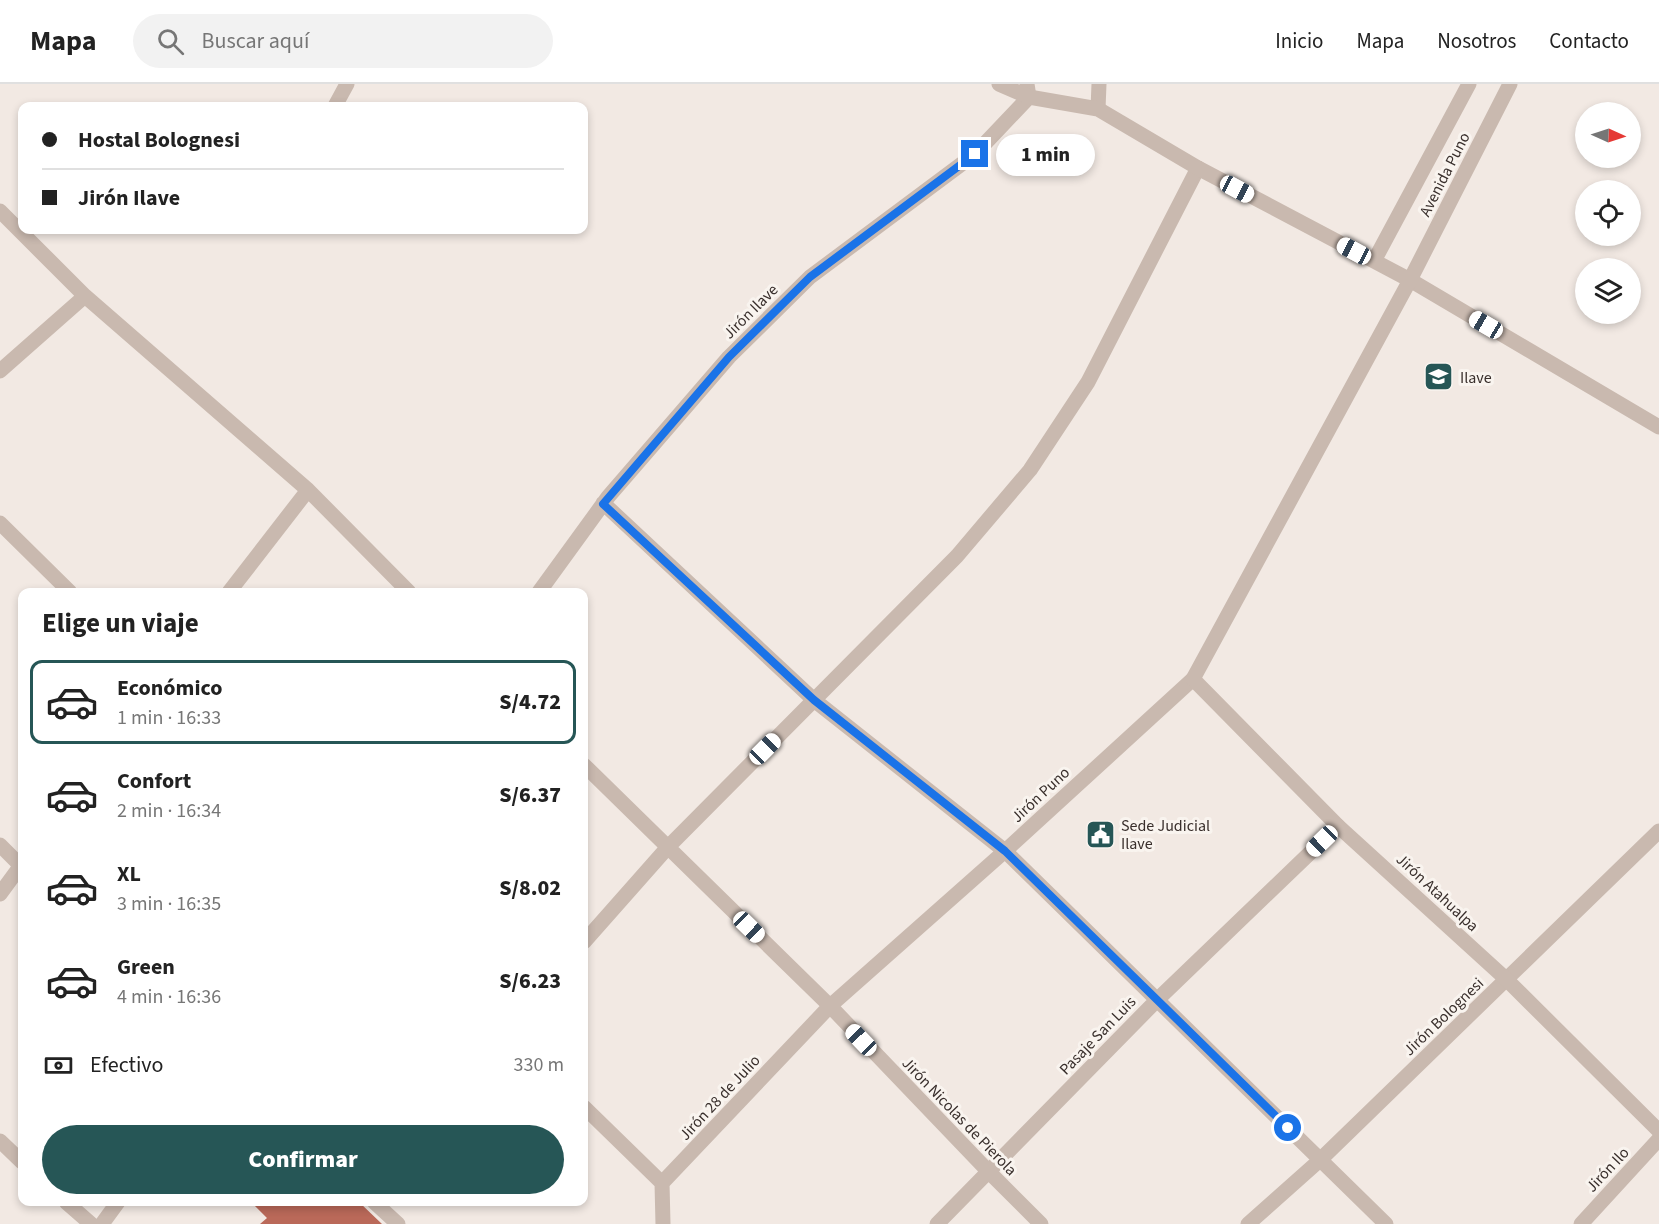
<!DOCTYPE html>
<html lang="es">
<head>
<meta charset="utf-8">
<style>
	body { margin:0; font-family:"Source Sans 3",sans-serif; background:#f2f2f2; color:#222; height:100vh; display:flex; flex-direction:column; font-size:22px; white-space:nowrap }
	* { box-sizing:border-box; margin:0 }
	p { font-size:20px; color:#767676 }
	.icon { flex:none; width:33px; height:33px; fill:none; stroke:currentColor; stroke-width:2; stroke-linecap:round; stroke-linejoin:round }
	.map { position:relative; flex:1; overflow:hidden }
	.sheet { position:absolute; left:18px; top:504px; width:570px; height:618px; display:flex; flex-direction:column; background:#fff; border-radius:12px; box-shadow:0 3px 9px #0003 }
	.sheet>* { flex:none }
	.banner { position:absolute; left:18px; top:18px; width:570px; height:132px; border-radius:12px; box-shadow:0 3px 9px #0003; display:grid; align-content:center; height:132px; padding:0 24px; background:#fff }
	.needle { width:39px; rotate:93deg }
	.controls { position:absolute; left:1575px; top:18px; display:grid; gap:12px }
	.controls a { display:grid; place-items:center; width:66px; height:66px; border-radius:50%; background:#fff; box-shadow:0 3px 9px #0003; font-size:30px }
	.end { position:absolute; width:27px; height:27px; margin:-14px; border:8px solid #1a73e8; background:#fff; box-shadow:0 0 0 3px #fff }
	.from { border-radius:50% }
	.bubble { position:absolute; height:42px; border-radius:21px; background:#fff; box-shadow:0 3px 9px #0003; font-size:20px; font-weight:800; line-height:42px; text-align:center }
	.car { position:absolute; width:18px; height:36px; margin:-18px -9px; border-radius:8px; box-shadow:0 0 4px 2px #0007; background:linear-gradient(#fff 24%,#345 0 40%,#fff 0 76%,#345 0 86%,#fff 0) }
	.banner b { display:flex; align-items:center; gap:21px; height:57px; font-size:22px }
	.banner b+b { border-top:2px solid #e0e0e0 }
	.banner i { width:15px; height:15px; background:#222 }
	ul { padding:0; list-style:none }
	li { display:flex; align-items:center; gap:18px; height:84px; margin:0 12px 9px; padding:0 12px; border:3px solid transparent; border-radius:12px }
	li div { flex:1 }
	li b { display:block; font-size:22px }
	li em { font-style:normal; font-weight:800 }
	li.on { border-color:#265656 }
	li>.icon { width:54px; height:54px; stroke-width:1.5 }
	h2 { padding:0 24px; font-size:27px; line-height:72px }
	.pay { display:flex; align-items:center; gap:15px; height:66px; padding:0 24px; font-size:22px }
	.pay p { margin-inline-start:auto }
	.button { display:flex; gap:12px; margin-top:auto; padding:12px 24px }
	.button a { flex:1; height:69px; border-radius:36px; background:#265656; color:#fff; font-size:24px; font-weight:800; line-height:69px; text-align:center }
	header { display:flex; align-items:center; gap:36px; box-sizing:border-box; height:84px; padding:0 30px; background:#fff; border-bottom:2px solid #e0e0e0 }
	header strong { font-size:28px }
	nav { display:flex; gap:33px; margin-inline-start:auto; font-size:21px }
	.search { width:420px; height:54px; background:#f2f2f2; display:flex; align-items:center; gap:15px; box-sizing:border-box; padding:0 21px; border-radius:33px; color:#767676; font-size:22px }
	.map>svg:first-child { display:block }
</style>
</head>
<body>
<header>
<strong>Mapa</strong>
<div class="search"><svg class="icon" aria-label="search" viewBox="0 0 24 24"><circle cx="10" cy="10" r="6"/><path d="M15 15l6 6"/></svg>Buscar aquí</div>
<nav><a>Inicio</a><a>Mapa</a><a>Nosotros</a><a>Contacto</a></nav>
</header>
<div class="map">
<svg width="1659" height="1140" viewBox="0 0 1659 1140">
	<rect width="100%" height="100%" fill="#f2e9e3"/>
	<path fill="#ba6959" d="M251,1118H359L382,1140H260L267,1134Z"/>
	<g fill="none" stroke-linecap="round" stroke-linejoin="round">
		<path stroke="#c9b9af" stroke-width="15" d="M335,22L347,0
			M1098,25L1099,0
			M0,127L85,212L308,406L409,508
			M1410,196L1659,343
			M0,287L85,212
			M603,419L814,616L1005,767L1386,1140
			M0,439L70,508
			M229,508L308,406
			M539,508L608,413L729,273L810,193L975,70L1029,13L1027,0
			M584,681L830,922L989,1088L1041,1140
			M0,761L22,783
			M0,810L22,780
			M584,858L668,763L957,472L1030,386L1088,298L1198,84
			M584,1023L662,1099
			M0,1057L22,1078
			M66,1118L91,1140
			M374,1118L398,1140
			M102,1140L118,1118
			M663,1140L662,1099L830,922L1005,767L1193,595
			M937,1140L1158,915L1338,742
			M1248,1140L1320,1076L1659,747
			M1581,1140L1659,1055"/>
		<path stroke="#c9b9af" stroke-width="15" d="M999,0L1029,13L1098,25L1198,84L1410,196
			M1510,0L1410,196L1193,595L1338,742L1506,895L1659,1047
			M1374,177L1469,0"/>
	</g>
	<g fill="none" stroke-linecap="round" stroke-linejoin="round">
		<path stroke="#1a73e8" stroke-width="8" d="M975,70L810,193L729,273L603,420L814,616L1005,767L1288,1044"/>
	</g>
	<defs>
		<symbol id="school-square" viewBox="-11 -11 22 22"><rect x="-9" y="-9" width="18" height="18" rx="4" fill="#265656" stroke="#f9f4ef"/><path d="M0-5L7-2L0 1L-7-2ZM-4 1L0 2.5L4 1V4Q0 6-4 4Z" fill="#fff"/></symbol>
		<symbol id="civic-square" viewBox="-11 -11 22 22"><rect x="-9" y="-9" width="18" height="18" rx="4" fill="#265656" stroke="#f9f4ef"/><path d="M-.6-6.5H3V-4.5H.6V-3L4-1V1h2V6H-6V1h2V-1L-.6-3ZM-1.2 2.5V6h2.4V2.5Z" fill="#fff"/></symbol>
	</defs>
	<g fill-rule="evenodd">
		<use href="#school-square" x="1422" y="276" width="33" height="33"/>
		<use href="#civic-square" x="1084" y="734" width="33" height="33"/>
	</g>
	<g text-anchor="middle" stroke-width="6" stroke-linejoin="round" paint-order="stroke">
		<g font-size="16" fill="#392f2c" stroke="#f9f4ef">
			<text transform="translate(1444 90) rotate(-63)" y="6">Avenida Puno</text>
			<text transform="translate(750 227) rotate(-45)" y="6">Jirón Ilave</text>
			<text transform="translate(1040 710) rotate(-43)" y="6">Jirón Puno</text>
			<text transform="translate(1438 808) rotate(43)" y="6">Jirón Atahualpa</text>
			<text transform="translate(1443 932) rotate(-44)" y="6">Jirón Bolognesi</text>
			<text transform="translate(1097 951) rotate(-46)" y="6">Pasaje San Luis</text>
			<text transform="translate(719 1013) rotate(-47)" y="6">Jirón 28 de Julio</text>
			<text transform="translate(960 1032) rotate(46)" y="6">Jirón Nicolas de Pierola</text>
			<text transform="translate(1607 1085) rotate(-47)" y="6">Jirón Ilo</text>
		</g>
		<g font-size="16" fill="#392f2c" stroke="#f9f4ef" text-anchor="start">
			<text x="1460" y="299">Ilave</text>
			<text x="1121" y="747">Sede Judicial<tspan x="1121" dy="18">Ilave</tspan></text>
		</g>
	</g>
</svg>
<div class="controls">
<a><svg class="needle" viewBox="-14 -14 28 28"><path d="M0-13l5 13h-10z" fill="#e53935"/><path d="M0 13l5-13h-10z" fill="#767676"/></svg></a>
<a><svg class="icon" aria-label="locate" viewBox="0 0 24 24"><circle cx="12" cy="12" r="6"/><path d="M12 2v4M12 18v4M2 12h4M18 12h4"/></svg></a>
<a><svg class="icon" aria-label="layers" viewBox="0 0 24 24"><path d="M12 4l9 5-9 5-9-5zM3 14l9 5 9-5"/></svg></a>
</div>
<i class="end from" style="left:1288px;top:1044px"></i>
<i class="end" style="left:975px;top:70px"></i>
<div class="bubble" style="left:996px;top:50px;width:99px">1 min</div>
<i class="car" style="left:1237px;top:105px;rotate:118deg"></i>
<i class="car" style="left:1354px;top:167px;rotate:298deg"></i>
<i class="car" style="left:1486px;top:241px;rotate:300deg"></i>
<i class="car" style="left:765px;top:665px;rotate:45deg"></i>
<i class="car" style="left:1322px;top:757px;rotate:226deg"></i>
<i class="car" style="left:749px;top:843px;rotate:134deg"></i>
<i class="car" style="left:861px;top:956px;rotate:316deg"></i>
<div class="banner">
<b><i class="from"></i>Hostal Bolognesi</b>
<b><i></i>Jirón Ilave</b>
</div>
<section class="sheet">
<h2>Elige un viaje</h2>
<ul>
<li class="on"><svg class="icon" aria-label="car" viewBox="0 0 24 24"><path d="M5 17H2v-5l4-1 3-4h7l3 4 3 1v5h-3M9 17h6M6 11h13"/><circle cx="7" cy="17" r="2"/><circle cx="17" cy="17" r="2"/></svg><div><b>Económico</b><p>1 min · 16:33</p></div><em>S/4.72</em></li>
<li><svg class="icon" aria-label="car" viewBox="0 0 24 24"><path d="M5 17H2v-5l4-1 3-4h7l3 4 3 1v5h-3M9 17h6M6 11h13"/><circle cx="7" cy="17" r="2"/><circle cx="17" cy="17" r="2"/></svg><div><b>Confort</b><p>2 min · 16:34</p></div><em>S/6.37</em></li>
<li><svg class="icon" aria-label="car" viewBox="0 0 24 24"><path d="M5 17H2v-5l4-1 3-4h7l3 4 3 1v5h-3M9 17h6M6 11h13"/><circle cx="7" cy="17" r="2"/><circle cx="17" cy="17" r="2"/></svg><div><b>XL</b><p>3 min · 16:35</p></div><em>S/8.02</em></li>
<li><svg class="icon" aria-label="car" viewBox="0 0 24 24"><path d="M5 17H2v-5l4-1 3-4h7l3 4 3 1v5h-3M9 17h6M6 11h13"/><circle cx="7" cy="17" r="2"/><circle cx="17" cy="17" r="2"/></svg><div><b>Green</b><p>4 min · 16:36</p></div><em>S/6.23</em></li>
</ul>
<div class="pay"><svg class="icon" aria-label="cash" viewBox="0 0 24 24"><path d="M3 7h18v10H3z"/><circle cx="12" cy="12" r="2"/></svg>Efectivo<p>330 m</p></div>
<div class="button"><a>Confirmar</a></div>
</section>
</div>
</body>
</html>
